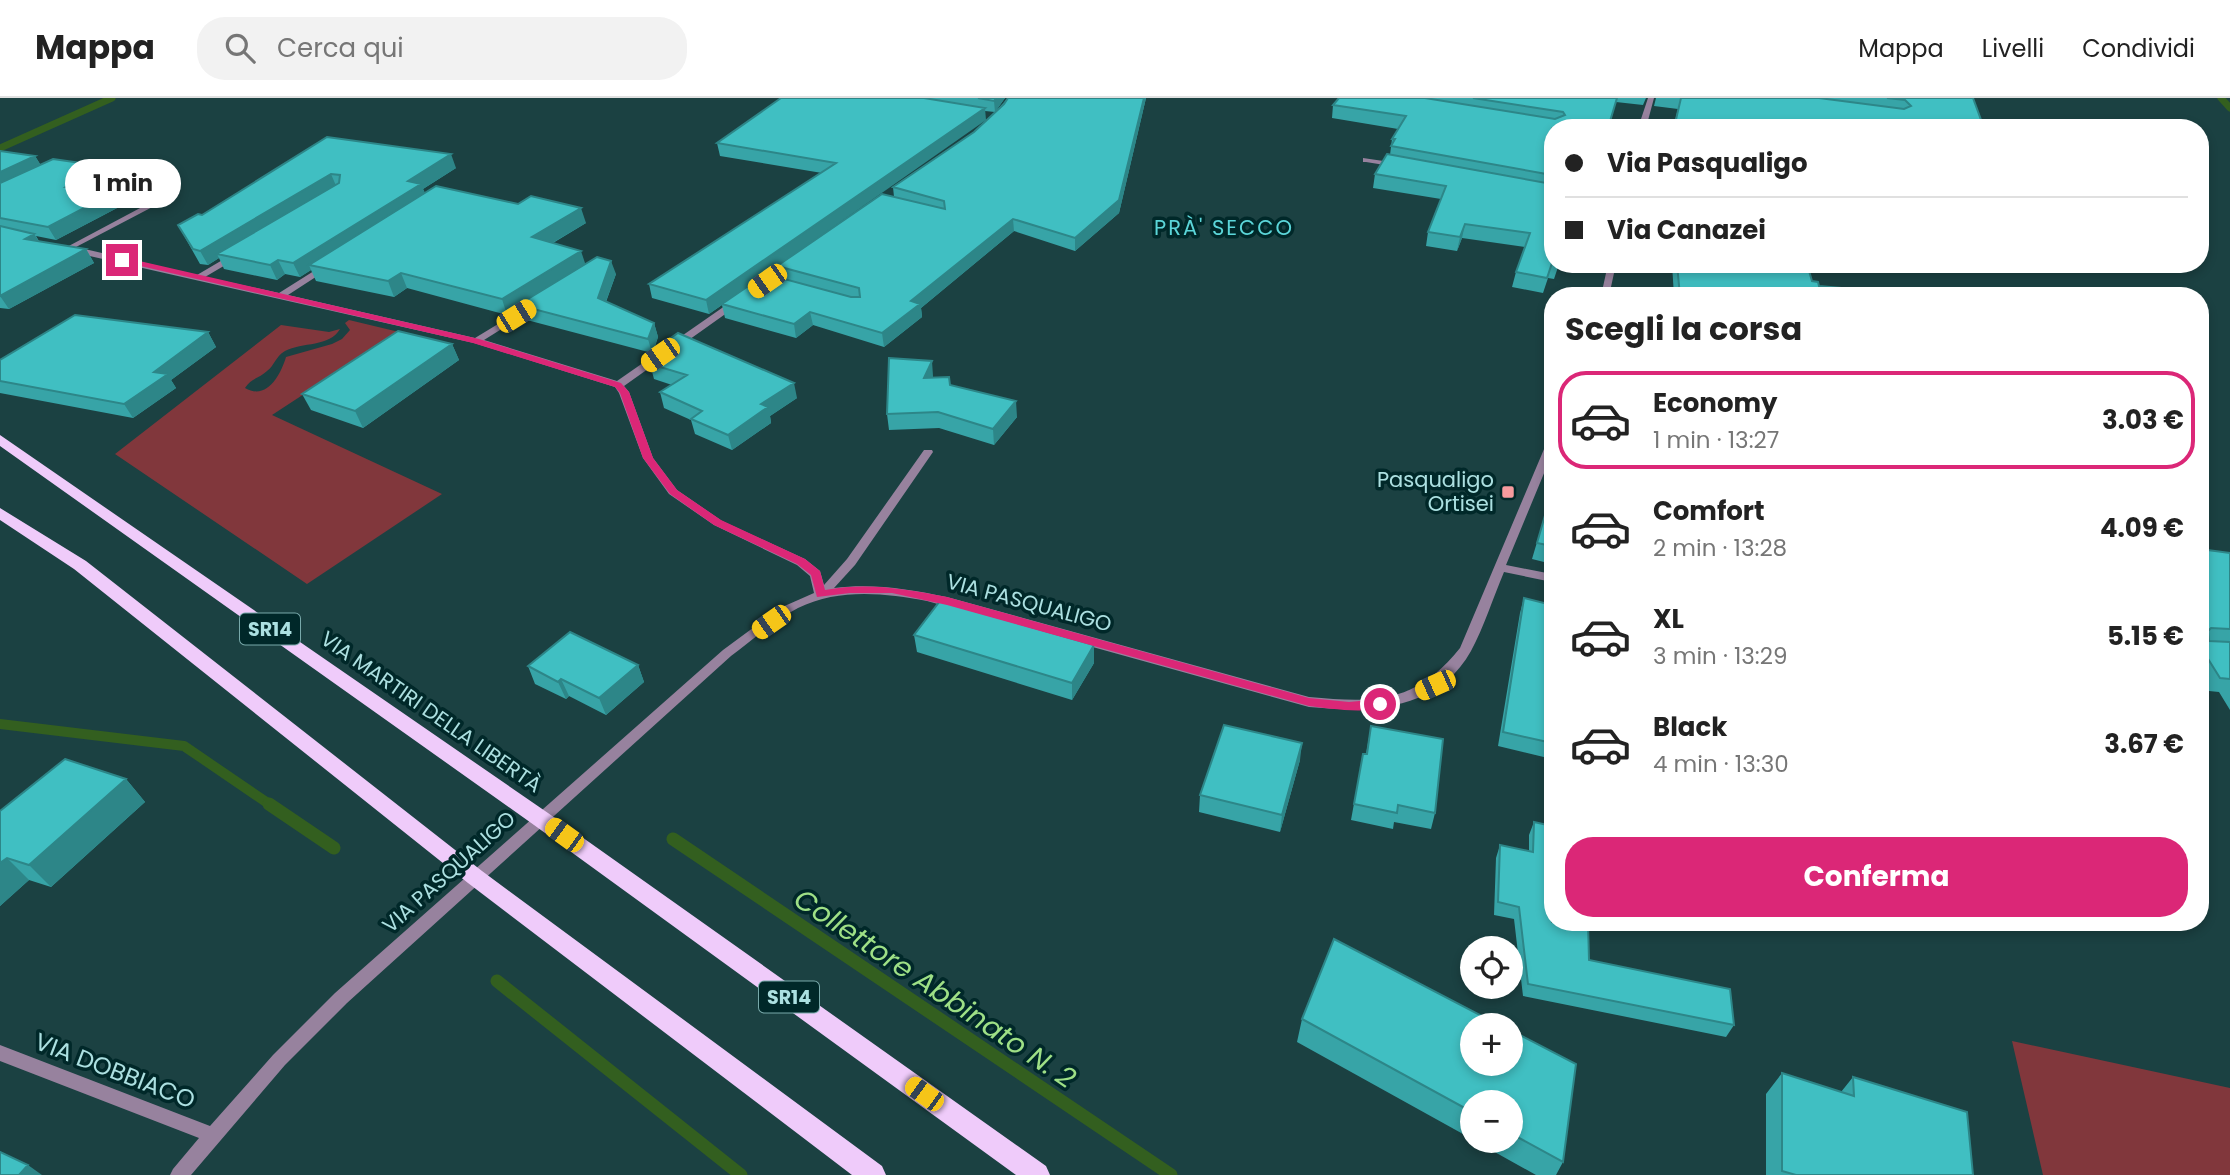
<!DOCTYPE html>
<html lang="it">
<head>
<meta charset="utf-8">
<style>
	body { margin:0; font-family:Poppins,sans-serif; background:#f2f2f2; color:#222; height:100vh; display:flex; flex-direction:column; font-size:26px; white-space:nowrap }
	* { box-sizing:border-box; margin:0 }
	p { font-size:23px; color:#767676 }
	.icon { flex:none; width:38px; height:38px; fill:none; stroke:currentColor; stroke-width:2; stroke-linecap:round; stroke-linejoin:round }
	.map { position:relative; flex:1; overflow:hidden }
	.side { position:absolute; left:1544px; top:189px; width:665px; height:644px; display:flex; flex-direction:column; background:#fff; border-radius:28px; box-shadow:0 4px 10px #0003 }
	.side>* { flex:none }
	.guide { position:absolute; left:1544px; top:21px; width:665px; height:154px; border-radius:28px; box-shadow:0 4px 10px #0003; display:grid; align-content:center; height:154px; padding:0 21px; background:#fff }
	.tools { position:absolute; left:1460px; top:838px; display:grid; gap:14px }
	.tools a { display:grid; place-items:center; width:63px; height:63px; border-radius:50%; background:#fff; box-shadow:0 4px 10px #0003; font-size:35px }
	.end { position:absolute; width:32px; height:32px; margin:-16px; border:9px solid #db2777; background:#fff; box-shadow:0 0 0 4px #fff }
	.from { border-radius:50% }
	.bubble { position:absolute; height:49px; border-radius:24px; background:#fff; box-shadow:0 4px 10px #0003; font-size:23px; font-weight:700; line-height:49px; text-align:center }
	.car { position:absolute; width:21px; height:42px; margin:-21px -10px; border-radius:9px; box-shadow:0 0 5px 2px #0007; background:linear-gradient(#f5c518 24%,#345 0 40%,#f5c518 0 76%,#345 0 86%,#f5c518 0) }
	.guide b { display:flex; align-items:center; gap:24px; height:66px; font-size:26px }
	.guide b+b { border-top:2px solid #e0e0e0 }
	.guide i { width:18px; height:18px; background:#222 }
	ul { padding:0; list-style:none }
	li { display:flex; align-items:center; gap:21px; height:98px; margin:0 14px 10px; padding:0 7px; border:4px solid transparent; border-radius:28px }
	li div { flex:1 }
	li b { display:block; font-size:26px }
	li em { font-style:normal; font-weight:700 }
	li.active { border-color:#db2777 }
	li>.icon { width:63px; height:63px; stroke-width:1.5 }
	h2 { padding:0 21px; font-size:32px; line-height:84px }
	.primary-button { display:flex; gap:14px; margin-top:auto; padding:14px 21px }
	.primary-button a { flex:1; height:80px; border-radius:28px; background:#db2777; color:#fff; font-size:28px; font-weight:700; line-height:80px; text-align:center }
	header { display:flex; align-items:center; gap:42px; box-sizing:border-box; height:98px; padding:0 35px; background:#fff; border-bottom:2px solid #e0e0e0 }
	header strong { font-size:33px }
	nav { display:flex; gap:38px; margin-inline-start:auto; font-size:24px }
	.search { width:490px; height:63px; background:#f2f2f2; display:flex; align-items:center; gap:18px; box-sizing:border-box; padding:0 24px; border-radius:28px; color:#767676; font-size:26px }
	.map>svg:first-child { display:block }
</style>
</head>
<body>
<header>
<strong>Mappa</strong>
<div class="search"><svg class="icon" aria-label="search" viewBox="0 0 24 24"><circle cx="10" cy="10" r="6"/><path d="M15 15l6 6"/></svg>Cerca qui</div>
<nav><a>Mappa</a><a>Livelli</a><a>Condividi</a></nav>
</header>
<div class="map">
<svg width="2230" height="1077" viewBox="0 0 2230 1077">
	<rect width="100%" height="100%" fill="#1b4142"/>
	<path fill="#81373c" d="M349,222L399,234L272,317L442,396L307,486L115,356L281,227L329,234L340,231C330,249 302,244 285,253C275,259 275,267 267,273C260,280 251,280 245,290C267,303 281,276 286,259L332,246L342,241L350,232L345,225Z
		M2012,943L2230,990V1077H2043Z"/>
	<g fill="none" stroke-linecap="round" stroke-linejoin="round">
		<path stroke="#335f1f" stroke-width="7" d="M2221,0L2230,10
			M0,50L112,0"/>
		<path stroke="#335f1f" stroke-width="10" d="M0,626L184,648L272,708"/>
		<path stroke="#335f1f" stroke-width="13" d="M269,706L334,750
			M673,741L1171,1077
			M497,883L741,1077"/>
		<path fill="#97829e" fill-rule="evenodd" d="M1648,0H1654L1646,30H1638Z
			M1363,60L1397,65L1401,67L1397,69L1366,64H1363Z
			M157,101L161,103L160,105L76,149L197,177L236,154L239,155V159L205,179L279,195L325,166L328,167V171L288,197L475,240L534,204L537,205V209L484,242L617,283L732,203H738V207L624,288L629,294L653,360L677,392L722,423L805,461L820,473L824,487L847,461L924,352H932L933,354L855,467L834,490C872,485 909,491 947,499L1309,599C1375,605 1415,606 1460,550L1547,344L1552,341V356L1506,467L1552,476V484L1504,474C1493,500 1484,529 1471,553C1437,614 1369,614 1309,609L927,503C884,495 839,490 798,510C774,522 753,542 731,558L347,905L285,967L191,1077H170L173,1071L199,1040L0,963V947L210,1028L273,957L335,895L723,552L780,510L814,495L810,478L797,467L714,427L669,396L643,360L619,295L615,289L474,245L72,154L65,150Z
			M1608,166H1616L1609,198H1601Z"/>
		<path fill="#efcbfa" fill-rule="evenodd" d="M0,337L548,715L1046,1068L1050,1077H1016L534,727L0,348Z
			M0,410L86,463L482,773L882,1068L886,1077H852L468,785L74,471L0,422Z"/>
	</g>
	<path fill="#37a4a7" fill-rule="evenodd" d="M781,0H1005L995,14L1008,0H1146L1119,115L1075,153L1014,133L921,210L922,219L884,249L813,227L796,240L725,220L722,207L709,216L652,200L649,186L822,75L720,58L717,45ZM985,13L995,14L974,34L893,89L894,99L777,168L780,180L766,176Z
		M1339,0H1646L1643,7L1616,4L1552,30V166H1559L1554,181L1548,180L1543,195L1512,189L1516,174L1525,149L1462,140L1457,153L1426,148L1428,134L1441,101L1373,90L1375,76L1390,57L1392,41L1398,31L1332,20L1333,7Z
		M1656,0H1973L1984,30H1673L1678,11L1654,8Z
		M327,39L456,70L423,91L425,95L586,125L553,145L585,166L616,176L606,204L654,225L658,239L654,252L797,300L770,318L771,325L732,352L695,336L691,322L664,310L660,294L672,287L654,281L650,266L652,255L523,221L519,210L507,217L407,190L394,199L316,183L311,172L300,179L285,176L277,182L224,171L219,160L208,167L200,166L178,127L202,117Z
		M0,53L35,58L40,66L117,82L92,93L111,96L119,109L56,142L36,138L39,143L86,151L94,165L9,211L0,210Z
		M1672,166H1807L1812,183L1819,188L1843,198H1674Z
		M208,234L216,249L171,282L176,290L133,320L0,295V262Z
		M452,246L459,262L363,330L311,312L302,296Z
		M933,278V279L1017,319L994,347L939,330L889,332L887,316Z
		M1548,407L1552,408V466L1532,461Z
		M2200,451L2230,455V612L2219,594L2209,593L2200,578Z
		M1524,500L1552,507V661L1498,648L1520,515Z
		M914,537L1094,547V565L1072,602L917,554Z
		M638,567L644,584L606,617L569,598L566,601L535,586L528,568Z
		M1371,628L1435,715L1431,731L1394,724L1393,731L1351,722L1363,656H1366Z
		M1300,662L1280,734L1199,714L1200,697Z
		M126,681L145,704L51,789L29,782L0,808V713Z
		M1534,724L1589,862L1734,927L1726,939L1523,898L1514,821L1494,817L1496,760L1500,747L1529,753V737Z
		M1334,841L1501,928H1472V966H1510V932L1576,966L1563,1064L1556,1077H1536L1475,1043H1510V1004H1472V1041L1297,944L1302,921Z
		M1782,975L1841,994L1853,979L1973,1077H1766V996Z"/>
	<path fill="#2d8688" d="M996,0H1005L995,14L994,3Z
		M1144,0H1146L1119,115L1075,153V140Z
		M985,10L986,22L709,216L706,202Z
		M451,56L456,70L423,91L427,100L309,167L311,172L300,179L293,165L408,83Z
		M35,58L43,71L0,91V74Z
		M109,69L117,82L73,102L66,89Z
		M331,76L337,90L217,156L219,160L208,167L200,153Z
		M111,96L119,109L56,142L48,129Z
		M581,110L586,125L537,154L532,139Z
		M1013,121L1014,133L921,210L922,219L884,249L882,235L911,203Z
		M1465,126L1462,140L1457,153L1460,139Z
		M34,136L43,149L25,141Z
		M86,151L94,165L9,211L0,198Z
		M581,153L586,168L518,207L519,210L507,217L502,201Z
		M278,162L285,176L277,182L270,167Z
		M611,163L616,176L602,214L598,200Z
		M401,175L407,190L394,199L388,183Z
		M810,214L813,227L796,240L794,226Z
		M654,225L658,239L652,255L648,241Z
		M208,234L216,249L171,282L176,290L133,320L124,306L154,274Z
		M452,246L459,262L363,330L355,313Z
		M932,263L933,278L926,295L924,280Z
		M794,285L797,300L770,318L771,325L732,352L728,337L761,306Z
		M1016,303L1017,319L994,347L993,331Z
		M1094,547V565L1072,602V585Z
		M638,567L644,584L606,617L599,600Z
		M561,581L569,598L566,601L558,584Z
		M1302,645L1300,662L1280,734L1282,717Z
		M126,681L145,704L51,789L29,767Z
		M7,760L29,782L0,808V765Z
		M28,1067L42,1077H19Z"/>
	<path fill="#40bfc2" stroke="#2d8688" stroke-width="2" d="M781,0H924L985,10L706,202L649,186L836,65L717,45Z
		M978,0H996L994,3Z
		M1008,0H1144L1119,102L1075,140L1013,121L911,203L920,206L882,235L810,214L794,226L722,206L766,176L851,199H860L859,190L777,168L882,96L945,111L944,103L893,89L974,34L1004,6Z
		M1339,0H1425L1555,21L1565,17L1563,14L1473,0H1617L1608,30H1552V77L1391,48L1395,41H1392L1406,18L1333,7Z
		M1681,0H1819L1904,11L1911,8L1905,2L1887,0H1973L1984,30H1674Z
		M327,39L451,56L408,83L421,86L293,165L278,162L270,167L217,156L339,85L340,77L331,76L200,153L193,151L178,127L198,116L202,117Z
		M0,53L35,58L0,74Z
		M1387,56L1552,86V165L1547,180L1516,174L1530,135L1465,126L1460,139L1428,134L1446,88L1375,76Z
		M53,61L109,69L66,89L111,96L48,129L0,120V85Z
		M436,88L518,106L531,98L581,110L532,139L581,153L502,201L401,175L388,183L309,167Z
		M0,128L34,136L25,141L86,151L0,198Z
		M597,159L611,163L598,200L654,225L648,241L518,207Z
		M1677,166H1807L1812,183L1818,184L1819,188L1841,190L1843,198H1680Z
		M75,217L208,234L154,274L168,276L124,306L0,283V262Z
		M398,233L452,246L355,313L302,296Z
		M678,235L794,285L761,306L768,309L728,337L691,321L702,313L660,294L687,277L650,266L653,252Z
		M889,260L932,263L924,280L949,279L950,287L1016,303L993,331L938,314L887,316Z
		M1548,407L1552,408V448L1537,445Z
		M2200,451L2230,455V531L2211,530L2208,533L2209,543L2230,544V581L2220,580L2200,548Z
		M1524,500L1552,507V645L1503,634Z
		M940,503L1094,547L1072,585L914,537Z
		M570,534L638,567L599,600L561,581L558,584L528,568Z
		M1224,627L1302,645L1282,717L1200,697Z
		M1371,628L1443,641L1435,715L1398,707L1397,715L1354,706L1363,656H1367Z
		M65,661L126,681L29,767L7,760L0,765V713Z
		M1534,724L1552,728V824H1588L1589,862L1730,891L1734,927L1528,886L1519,809L1498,804L1500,747L1533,754Z
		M1334,841L1501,928H1472V966H1510V932L1576,966L1563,1064L1510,1035V1004H1472V1014L1302,921Z
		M1782,975L1854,998L1853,979L1967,1014L1973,1077H1796L1782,1073Z
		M0,1054L28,1067L19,1077H0Z"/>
	<path fill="#db2777" d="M122,159L479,241L621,285L629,294L653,360L677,392L721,422L805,461L820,473L825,492C868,484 905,491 947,499L1309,600L1349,604L1380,601L1386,606C1373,618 1327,610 1309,608L947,507L892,495H850L817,499L811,477L797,466L714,427L670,396L643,360L620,295L615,289L473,245L119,163Z"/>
	<rect fill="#f59b9e" stroke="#002829" stroke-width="2.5" x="1501" y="387" width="14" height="14" rx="3.5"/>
	<g text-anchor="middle" stroke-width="7" stroke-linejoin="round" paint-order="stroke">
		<g fill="#002829" stroke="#78a9aa" stroke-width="2">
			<rect x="240" y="515.5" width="60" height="31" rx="5"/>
			<rect x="759" y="883.5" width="60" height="31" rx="5"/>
		</g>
		<g font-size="19" font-weight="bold" fill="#ace0e1">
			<text x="270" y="538">SR14</text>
			<text x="789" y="906">SR14</text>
		</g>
		<g font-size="21" letter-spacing="2" fill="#5bd6d9" stroke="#002829">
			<text x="1224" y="137">PRÀ' SECCO</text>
		</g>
		<g font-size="21" fill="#ace0e1" stroke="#002829" text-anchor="end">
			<text x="1494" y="389">Pasqualigo<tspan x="1494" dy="24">Ortisei</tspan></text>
		</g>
		<g font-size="21" fill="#ace0e1" stroke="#002829">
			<text transform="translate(1029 505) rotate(15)" y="7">VIA PASQUALIGO</text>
			<text transform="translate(431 614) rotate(35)" y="7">VIA MARTIRI DELLA LIBERTÀ</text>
			<text transform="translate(449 774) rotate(-42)" y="7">VIA PASQUALIGO</text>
		</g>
		<g font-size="24" fill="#ace0e1" stroke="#002829">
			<text transform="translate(115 973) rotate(21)" y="8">VIA DOBBIACO</text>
		</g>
		<g font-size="28" font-style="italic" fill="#9ee086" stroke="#002829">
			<text transform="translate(935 890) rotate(34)" y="10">Collettore Abbinato N. 2</text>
		</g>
	</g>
</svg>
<div class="tools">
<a><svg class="icon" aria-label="locate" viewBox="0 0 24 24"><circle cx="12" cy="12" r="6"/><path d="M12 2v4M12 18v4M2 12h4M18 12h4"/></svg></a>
<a>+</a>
<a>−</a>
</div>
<i class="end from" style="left:1380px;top:606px"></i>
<i class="end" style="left:122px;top:162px"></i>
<div class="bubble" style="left:65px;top:61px;width:116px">1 min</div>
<i class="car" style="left:767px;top:183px;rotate:235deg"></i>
<i class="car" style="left:516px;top:218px;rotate:58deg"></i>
<i class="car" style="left:660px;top:257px;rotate:235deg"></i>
<i class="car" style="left:771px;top:524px;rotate:235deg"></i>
<i class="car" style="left:1435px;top:587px;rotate:246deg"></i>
<i class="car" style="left:564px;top:737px;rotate:306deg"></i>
<i class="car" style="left:924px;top:996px;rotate:306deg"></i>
<div class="guide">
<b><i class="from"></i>Via Pasqualigo</b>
<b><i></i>Via Canazei</b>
</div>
<section class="side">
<h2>Scegli la corsa</h2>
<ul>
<li class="active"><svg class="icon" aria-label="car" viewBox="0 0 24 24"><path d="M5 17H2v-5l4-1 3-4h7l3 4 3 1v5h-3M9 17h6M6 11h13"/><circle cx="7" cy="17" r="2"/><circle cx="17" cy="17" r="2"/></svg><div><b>Economy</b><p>1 min · 13:27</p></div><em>3.03 €</em></li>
<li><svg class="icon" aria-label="car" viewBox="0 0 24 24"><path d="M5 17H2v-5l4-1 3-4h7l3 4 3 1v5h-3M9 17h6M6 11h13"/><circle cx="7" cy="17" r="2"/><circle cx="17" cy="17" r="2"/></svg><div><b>Comfort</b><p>2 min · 13:28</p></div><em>4.09 €</em></li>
<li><svg class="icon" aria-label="car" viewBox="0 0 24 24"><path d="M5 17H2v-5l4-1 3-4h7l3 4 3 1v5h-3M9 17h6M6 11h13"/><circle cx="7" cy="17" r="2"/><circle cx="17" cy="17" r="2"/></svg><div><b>XL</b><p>3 min · 13:29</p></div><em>5.15 €</em></li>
<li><svg class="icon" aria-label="car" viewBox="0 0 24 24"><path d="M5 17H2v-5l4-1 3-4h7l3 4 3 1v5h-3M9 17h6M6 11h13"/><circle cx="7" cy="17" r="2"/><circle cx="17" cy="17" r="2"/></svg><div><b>Black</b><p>4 min · 13:30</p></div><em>3.67 €</em></li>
</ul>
<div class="primary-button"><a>Conferma</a></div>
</section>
</div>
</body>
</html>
